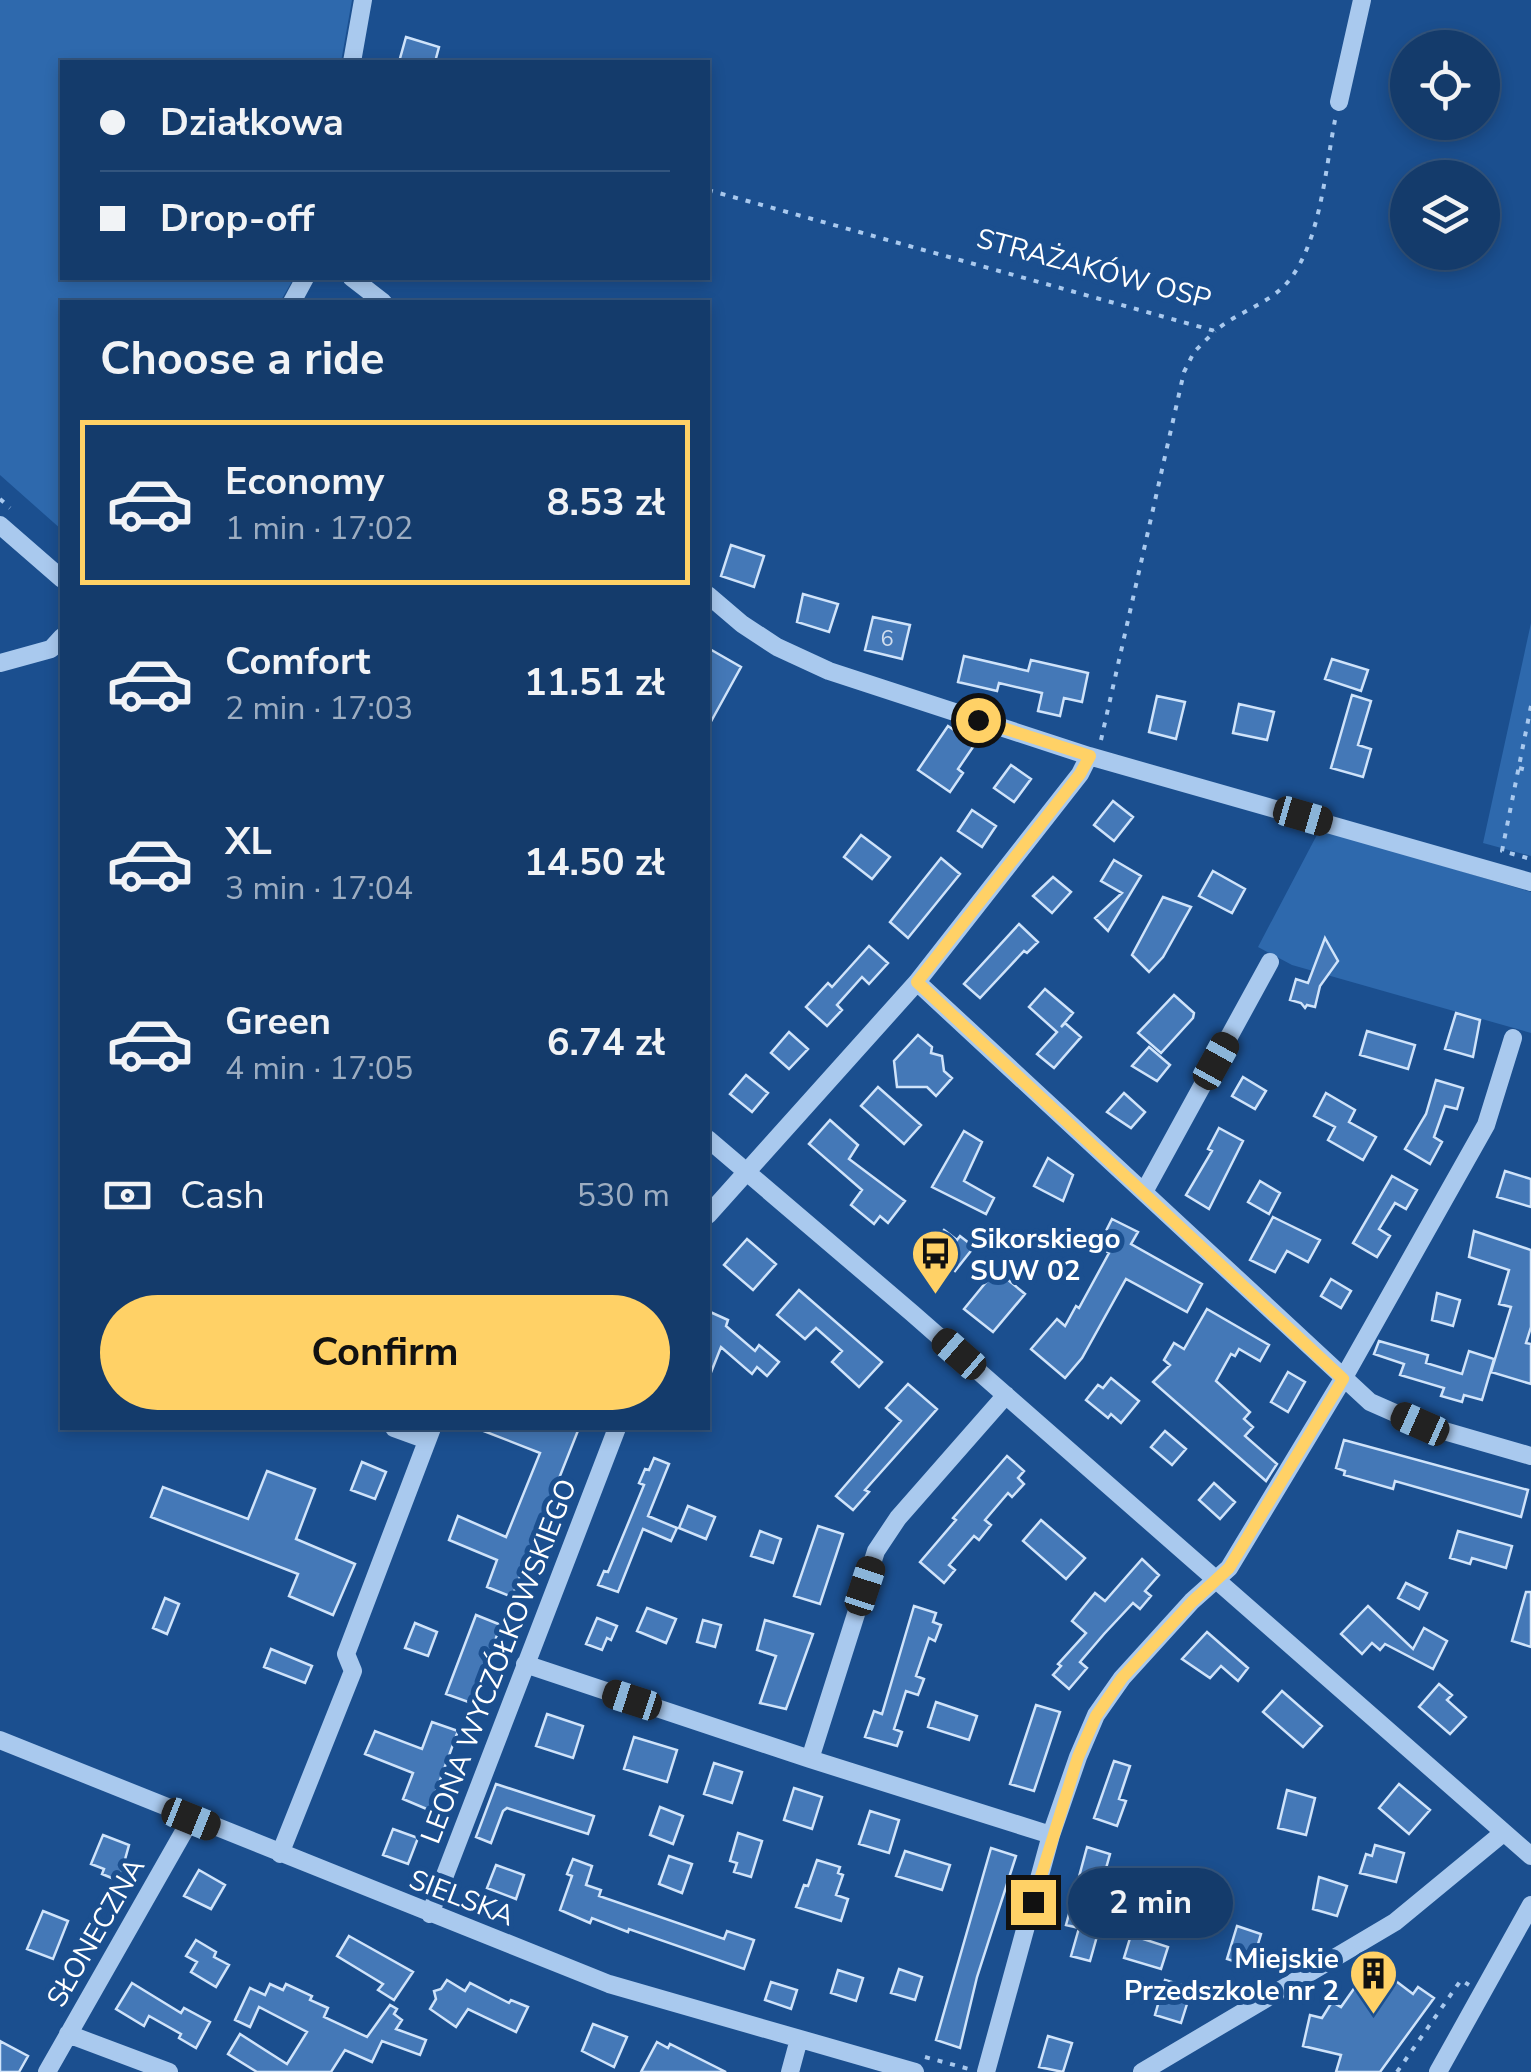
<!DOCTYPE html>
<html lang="en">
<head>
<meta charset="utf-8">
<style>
	body { margin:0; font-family:"Nunito Sans",sans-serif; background:#214673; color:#f1f3f6; height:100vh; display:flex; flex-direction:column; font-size:38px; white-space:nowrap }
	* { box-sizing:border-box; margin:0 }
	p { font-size:32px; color:#9dadc1 }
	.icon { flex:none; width:55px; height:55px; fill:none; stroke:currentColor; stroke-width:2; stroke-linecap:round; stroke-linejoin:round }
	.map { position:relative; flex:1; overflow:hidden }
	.side { position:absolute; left:60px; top:300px; width:650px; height:1130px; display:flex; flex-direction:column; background:#143b6b; border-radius:0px; box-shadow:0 5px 15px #0003,0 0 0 2px #33557e }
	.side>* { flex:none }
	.guide { position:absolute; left:60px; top:60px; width:650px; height:220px; border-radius:0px; box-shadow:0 5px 15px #0003,0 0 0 2px #33557e; display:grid; align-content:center; height:220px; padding:0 40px; background:#143b6b }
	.fabs { position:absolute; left:1390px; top:30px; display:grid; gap:20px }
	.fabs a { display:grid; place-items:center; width:110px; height:110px; border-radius:50%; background:#143b6b; box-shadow:0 5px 15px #0003,0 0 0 2px #33557e; font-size:50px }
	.end { position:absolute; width:45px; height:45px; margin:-22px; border:12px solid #ffd166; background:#111; box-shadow:0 0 0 5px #111 }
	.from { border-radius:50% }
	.bubble { position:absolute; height:70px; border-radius:35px; background:#143b6b; box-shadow:0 5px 15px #0003,0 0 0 2px #33557e; font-size:32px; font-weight:700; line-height:70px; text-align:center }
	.car { position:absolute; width:30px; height:60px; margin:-30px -15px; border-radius:12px; box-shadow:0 0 8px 2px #0007; background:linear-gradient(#222 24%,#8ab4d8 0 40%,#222 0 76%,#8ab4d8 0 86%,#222 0) }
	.guide b { display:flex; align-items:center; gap:35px; height:95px; font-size:38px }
	.guide b+b { border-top:2px solid #33557e }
	.guide i { width:25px; height:25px; background:#f1f3f6 }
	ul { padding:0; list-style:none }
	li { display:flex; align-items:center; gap:30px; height:165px; margin:0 20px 15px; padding:0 20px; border:5px solid transparent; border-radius:0px }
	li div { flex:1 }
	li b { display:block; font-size:38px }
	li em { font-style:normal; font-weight:700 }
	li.current { border-color:#ffd166 }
	li>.icon { width:90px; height:90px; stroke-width:1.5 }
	h2 { padding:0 40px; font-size:45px; line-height:120px }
	.pay { display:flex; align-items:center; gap:25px; height:110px; padding:0 40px; font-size:38px }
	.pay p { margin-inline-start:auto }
	.primary-button { display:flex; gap:20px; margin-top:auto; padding:20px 40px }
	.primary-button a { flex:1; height:115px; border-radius:60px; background:#ffd166; color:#111; font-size:40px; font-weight:700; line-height:115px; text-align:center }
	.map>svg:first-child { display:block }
</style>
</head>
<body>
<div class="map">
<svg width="1531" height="2072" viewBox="0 0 1531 2072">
	<rect width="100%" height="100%" fill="#1b4f8f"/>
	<path fill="#2e69ad" d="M0,0H352L341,62H62V278H294L280,302H62V530L0,475Z
		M1531,623V856L1483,843Z
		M1320,829L1531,892V1033L1292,965L1258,947Z"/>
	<path fill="#4478b7" stroke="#cfe3fa" stroke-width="2.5" d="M406,37L439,47L435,62H399Z
		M731,545L764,556L754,587L721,576Z
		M803,594L838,604L829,632L797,622Z
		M873,617L910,625L902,659L865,650Z
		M708,648L741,667L708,727Z
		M964,656L1028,671L1031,660L1088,673L1082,702L1064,698L1060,716L1038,711L1042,693L999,683L997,691L958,682Z
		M1332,659L1368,670L1361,691L1325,679Z
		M1352,695L1371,701L1358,745L1371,749L1363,777L1331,768Z
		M1157,696L1185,702L1176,739L1149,732Z
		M1239,704L1274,712L1267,740L1233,733Z
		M948,726L975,744L958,769L963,773L950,792L918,770Z
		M1011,765L1031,779L1014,802L994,788Z
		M1113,801L1133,817L1114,841L1094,825Z
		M972,810L996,826L982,847L958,831Z
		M861,835L890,857L872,879L844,857Z
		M941,858L960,874L908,938L890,922Z
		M1114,860L1141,876L1108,931L1095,918L1122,893L1101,881Z
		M1213,871L1245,889L1232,913L1199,896Z
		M1053,877L1071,892L1052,913L1033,896Z
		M1163,897L1191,907L1163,957L1149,972L1132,955Z
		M1019,924L1038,942L1027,953L1024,951L980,998L964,984Z
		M1325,938L1338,961L1320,986L1315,1007L1307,1005L1305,1008L1301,1003L1290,1000L1296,979L1308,983Z
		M869,946L888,963L869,984L862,977L837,1005L842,1010L827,1026L806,1007L828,983L832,987Z
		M1045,989L1073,1013L1061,1027L1065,1023L1081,1037L1054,1068L1037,1054L1057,1032L1029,1007Z
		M1174,995L1194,1013L1193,1018L1161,1053L1138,1033Z
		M1456,1013L1480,1020L1473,1057L1445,1049Z
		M1367,1031L1415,1045L1408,1069L1360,1055Z
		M789,1032L808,1049L789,1069L771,1053Z
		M918,1035L932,1047L931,1053L942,1056L944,1071L952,1078L936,1096L927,1087H897L894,1061Z
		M1149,1047L1170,1065L1157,1081L1132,1066Z
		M746,1075L768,1093L752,1112L730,1094Z
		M1243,1077L1266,1091L1255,1109L1232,1096Z
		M1436,1080L1463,1088L1457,1109L1445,1106L1434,1137L1442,1142L1430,1164L1405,1149L1426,1114Z
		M878,1087L921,1125L904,1144L861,1106Z
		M1124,1093L1145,1112L1131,1128L1107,1112Z
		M1326,1093L1355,1110L1349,1122L1376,1137L1363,1160L1328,1140L1335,1127L1314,1116Z
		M830,1120L858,1145L849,1159L905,1201L888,1223L880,1216L874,1224L851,1205L862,1190L809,1144Z
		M1219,1128L1243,1141L1209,1209L1186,1195L1212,1151L1208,1149Z
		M964,1131L982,1142L964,1181L994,1198L986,1214L932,1187Z
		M1048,1158L1073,1175L1063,1201L1034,1186Z
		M1505,1171L1531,1179V1207L1497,1197Z
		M1392,1176L1417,1190L1406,1209L1395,1203L1379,1229L1390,1236L1377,1257L1353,1243Z
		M1260,1181L1280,1193L1269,1214L1248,1202Z
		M1273,1217L1320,1240L1308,1262L1287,1251L1275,1272L1250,1260Z
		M1112,1219L1138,1232L1131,1244L1202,1284L1187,1312L1126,1279L1082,1358L1065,1378L1031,1349L1057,1319L1065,1326L1076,1306L1079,1308L1109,1253L1098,1247Z
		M944,1230L957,1240L960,1236L974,1247L955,1271L928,1251Z
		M1474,1231L1531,1250V1327L1526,1343L1531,1344V1384L1491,1372L1511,1307L1499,1304L1509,1270L1469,1257Z
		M747,1239L776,1264L753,1290L724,1265Z
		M996,1270L1025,1294L993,1332L964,1309Z
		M1331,1279L1351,1291L1341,1308L1321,1296Z
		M799,1290L882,1362L859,1387L832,1362L842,1351L816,1328L805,1339L777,1315Z
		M1437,1293L1460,1300L1453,1326L1432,1320Z
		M1207,1309L1269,1345L1260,1361L1239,1349L1235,1356L1231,1354L1216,1381L1250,1412L1244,1419L1253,1427L1245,1436L1277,1464L1266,1481L1153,1382L1170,1365L1164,1360L1174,1343L1184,1349Z
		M708,1311L728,1320L726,1326L755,1351L759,1345L779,1362L767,1376L757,1367L752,1374L721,1347L708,1380Z
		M1379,1341L1428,1355L1426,1363L1462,1374L1469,1351L1494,1359L1482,1400L1464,1395L1462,1402L1441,1396L1444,1388L1400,1375L1404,1364L1374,1354Z
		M1288,1372L1305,1382L1288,1412L1271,1402Z
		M1111,1378L1139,1401L1121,1423L1111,1414L1108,1418L1086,1400L1098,1385L1103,1388Z
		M908,1384L937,1409L865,1490L869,1492L853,1510L836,1496L901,1421L886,1408Z
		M476,1428H579L512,1597L487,1587L497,1560L449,1540L458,1516L506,1537L540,1453Z
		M1165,1431L1186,1449L1172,1465L1151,1447Z
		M1344,1440L1528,1490L1521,1517L1395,1481L1393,1489L1344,1475L1345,1471L1336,1468Z
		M1007,1456L1024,1471L1018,1478L1024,1484L1012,1497L1008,1493L985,1520L991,1525L979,1540L974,1536L949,1565L955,1570L944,1583L920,1562L956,1520L953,1518Z
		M654,1458L669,1464L648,1516L677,1528L671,1541L643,1529L618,1592L598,1585L604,1571L608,1572L644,1485L639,1483L645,1469L649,1470Z
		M362,1462L386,1472L375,1499L351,1490Z
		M267,1471L315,1489L296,1539L355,1564L333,1615L289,1596L298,1574L151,1517L163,1487L248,1519Z
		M1214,1483L1235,1502L1220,1519L1199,1500Z
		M688,1506L715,1517L706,1539L679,1528Z
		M1041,1520L1085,1558L1066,1579L1023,1541Z
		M818,1526L843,1534L820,1604L794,1596Z
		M760,1531L781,1539L773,1563L751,1556Z
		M1458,1531L1512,1546L1506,1568L1472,1558L1470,1564L1450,1558Z
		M1142,1559L1159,1575L1145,1591L1151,1596L1140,1609L1133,1603L1104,1634L1080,1662L1087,1668L1069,1689L1053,1675L1061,1666L1058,1664L1086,1633L1072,1621L1095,1593L1105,1601Z
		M1406,1583L1427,1593L1419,1609L1398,1598Z
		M1526,1592H1531V1647L1512,1641Z
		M165,1598L179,1604L167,1634L153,1628Z
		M914,1606L936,1613L933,1622L941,1625L935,1641L929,1638L916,1676L924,1679L918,1695L906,1691L894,1729L902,1732L897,1746L865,1737L874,1711L882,1714Z
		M1368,1606L1413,1649L1424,1628L1447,1641L1433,1669L1385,1644L1380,1650L1372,1643L1362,1654L1341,1634Z
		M647,1608L676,1619L666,1643L637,1631Z
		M476,1615L501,1625L471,1703L446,1694Z
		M597,1618L617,1626L611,1640L607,1638L602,1650L586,1644Z
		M703,1620L721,1625L715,1647L697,1642Z
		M765,1620L813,1634L786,1709L760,1703L776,1656L757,1650Z
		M415,1623L437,1632L428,1656L405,1648Z
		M1207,1632L1248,1668L1238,1681L1221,1666L1210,1678L1182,1659Z
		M271,1649L312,1666L305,1683L264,1667Z
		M1439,1684L1452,1695L1447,1700L1466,1717L1450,1734L1419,1707Z
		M1282,1691L1322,1726L1303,1747L1263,1712Z
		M936,1702L977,1716L969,1740L928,1727Z
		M1036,1705L1060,1712L1034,1791L1010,1784Z
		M547,1714L583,1726L573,1758L536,1746Z
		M432,1722L458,1731L429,1810L403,1799L413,1773L365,1754L375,1731L422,1749Z
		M634,1737L677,1750L667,1782L624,1769Z
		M1114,1761L1130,1766L1119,1799L1126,1801L1117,1826L1094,1818Z
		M714,1763L742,1772L732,1803L704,1794Z
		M496,1784L594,1816L588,1834L507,1808L503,1811L491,1843L476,1837Z
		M1399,1784L1430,1810L1409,1834L1379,1808Z
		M794,1788L822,1797L812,1829L784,1820Z
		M1287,1790L1315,1798L1306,1835L1278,1828Z
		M660,1807L683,1816L673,1844L650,1835Z
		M870,1811L899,1820L889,1853L859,1844Z
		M393,1829L418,1838L408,1864L383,1855Z
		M738,1833L762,1841L751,1877L734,1872L737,1863L730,1861Z
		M103,1835L129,1845L119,1881L102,1874L104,1869L91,1864Z
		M1375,1845L1404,1853L1396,1882L1360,1873L1366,1854L1372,1856Z
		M1087,1847L1110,1854L1096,1904L1095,1913L1103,1915L1090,1961L1071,1956L1079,1928L1066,1925Z
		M991,1848L1016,1856L977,1977L960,2048L936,2040Z
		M905,1851L950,1865L942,1890L896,1876Z
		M669,1856L692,1864L682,1893L659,1884Z
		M573,1859L592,1866L586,1885L601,1890L599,1896L724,1939L727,1931L754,1940L744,1969L629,1929L628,1932L592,1918L590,1923L560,1910L572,1876L567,1874Z
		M817,1860L840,1867L838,1873L843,1875L836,1895L848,1899L841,1921L796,1907L804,1885L808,1886Z
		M496,1865L524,1875L516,1899L487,1888Z
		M199,1870L225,1885L211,1909L184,1896Z
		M1319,1877L1347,1886L1337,1916L1313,1909Z
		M1184,1895L1201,1900L1192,1932L1174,1927Z
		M43,1911L68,1921L53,1959L27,1949Z
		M1237,1926L1261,1934L1251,1967L1227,1959Z
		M1131,1935L1168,1947L1161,1969L1124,1958Z
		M349,1936L413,1972L394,2000L378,1990L383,1984L337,1956Z
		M196,1940L216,1952L214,1957L229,1965L216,1987L191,1972L197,1962L186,1956Z
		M1372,1963L1413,1994L1418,1987L1434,1998L1380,2072H1336L1341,2055L1303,2046L1310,2015L1322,2018L1332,2002L1341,2007Z
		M899,1969L922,1977L915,2000L891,1993Z
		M838,1970L863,1978L856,2001L831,1993Z
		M447,1980L465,1991L470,1983L509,2003L511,2000L528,2007L516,2032L468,2009L456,2027L430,2009L436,1999L434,1991L441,1989Z
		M1165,1980L1192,1988L1181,2023L1155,2015Z
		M771,1982L797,1990L791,2009L765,2000Z
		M132,1983L181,2013L184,2008L210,2022L196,2048L179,2038L181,2034L149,2016L144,2026L116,2009Z
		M270,1984L283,1990L286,1984L312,1996L310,2000L328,2008L324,2017L367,2037L390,2005L397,2009L394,2014L402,2020L396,2029L426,2040L420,2055L382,2041L372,2062L345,2050L331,2072H257L228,2054L240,2034L287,2064L307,2032L259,2007L250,2027L235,2020L250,1988L265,1995Z
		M593,2024L627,2037L614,2067L582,2051Z
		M1048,2036L1072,2043L1063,2072L1039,2067Z
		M0,2041L28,2056L19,2072H0Z
		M657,2042L668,2048L670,2044L726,2072H641Z"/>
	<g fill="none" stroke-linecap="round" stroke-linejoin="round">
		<path stroke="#a9c9ee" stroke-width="4" stroke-dasharray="5 8" stroke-linecap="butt" d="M708,190L1215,331C1235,314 1262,306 1281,289C1320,253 1325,170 1335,120
			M0,499L10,508
			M1531,706L1502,851L1531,859
			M1101,740L1184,372L1194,352L1215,331
			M1519,768L1531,771
			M925,2057L969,2069
			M1397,2072L1461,1980L1469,1985"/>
		<path stroke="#a9c9ee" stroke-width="18" d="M352,62L363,0
			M1339,102L1362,0
			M352,278L383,302
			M292,302L305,278
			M0,525L62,579
			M708,595L742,624L777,647L829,671L1089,756L1531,882
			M0,663L51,649L62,637
			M917,982L1370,1402L1420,1424L1531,1456
			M708,1139L912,1313L1531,1856
			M1144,1192L1270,962
			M708,1215L917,982L1080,774L1089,756
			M394,1428L427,1440
			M525,1664L810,1759L1051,1835
			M0,1740L609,1984L915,2072
			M810,1759L876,1551L898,1518L1006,1395
			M280,1854L353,1671L346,1654L432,1428
			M430,1914L617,1428
			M68,2034L169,2072
			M47,2072L191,1819
			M790,2072L799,2039
			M986,2072L1051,1835L1078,1757L1096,1715L1122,1678L1192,1601L1229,1568L1343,1379L1486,1125L1513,1038
			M1142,2072L1395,1922L1503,1833
			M1438,2072L1531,1905"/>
	</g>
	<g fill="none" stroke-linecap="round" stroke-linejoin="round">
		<path stroke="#ffd166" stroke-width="12" d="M978,720L1090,756L1080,774L917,982L1343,1379L1229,1568L1192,1602L1122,1678L1096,1716L1078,1757L1033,1902"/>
	</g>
	<defs>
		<symbol id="bus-pin" viewBox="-11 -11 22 30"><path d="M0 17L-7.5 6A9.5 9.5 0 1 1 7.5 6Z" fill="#ffd166" stroke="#1b4f8f"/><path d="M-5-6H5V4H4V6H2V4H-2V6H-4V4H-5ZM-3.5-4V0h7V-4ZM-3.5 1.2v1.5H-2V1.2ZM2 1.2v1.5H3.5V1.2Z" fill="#111"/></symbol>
		<symbol id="building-pin" viewBox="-11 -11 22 30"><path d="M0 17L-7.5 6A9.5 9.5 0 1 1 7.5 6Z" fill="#ffd166" stroke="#1b4f8f"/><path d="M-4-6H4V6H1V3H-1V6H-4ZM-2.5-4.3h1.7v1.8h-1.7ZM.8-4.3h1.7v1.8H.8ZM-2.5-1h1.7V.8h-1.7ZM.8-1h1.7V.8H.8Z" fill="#111"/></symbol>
	</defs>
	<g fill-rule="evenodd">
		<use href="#bus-pin" x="908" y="1226" width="55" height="75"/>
		<use href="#building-pin" x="1346" y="1946" width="55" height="75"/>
	</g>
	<g text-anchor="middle" stroke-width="10" stroke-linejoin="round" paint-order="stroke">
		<g font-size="22" fill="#d0dded">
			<text x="887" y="646">6</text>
		</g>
		<g font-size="28" fill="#fff" stroke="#1b4f8f">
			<text transform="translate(1094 268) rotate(15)" y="10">STRAŻAKÓW OSP</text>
			<text transform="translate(498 1661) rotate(-69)" y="10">LEONA WYCZÓŁKOWSKIEGO</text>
			<text transform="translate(462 1897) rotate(21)" y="10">SIELSKA</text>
			<text transform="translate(95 1932) rotate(-60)" y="10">SŁONECZNA</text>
		</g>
		<g font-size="28" font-weight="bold" fill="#fff" stroke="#1b4f8f" text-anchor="start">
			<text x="970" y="1248">Sikorskiego<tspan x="970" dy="32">SUW 02</tspan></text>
			<text x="1339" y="1968" text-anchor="end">Miejskie<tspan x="1339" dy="32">Przedszkole nr 2</tspan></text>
		</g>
	</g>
</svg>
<div class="fabs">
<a><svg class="icon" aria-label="locate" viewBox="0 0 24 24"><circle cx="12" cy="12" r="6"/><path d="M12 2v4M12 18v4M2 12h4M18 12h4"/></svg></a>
<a><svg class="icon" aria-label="layers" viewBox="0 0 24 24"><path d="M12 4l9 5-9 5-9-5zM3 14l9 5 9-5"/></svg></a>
</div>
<i class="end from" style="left:978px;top:720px"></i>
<i class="end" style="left:1033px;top:1902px"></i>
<div class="bubble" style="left:1068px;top:1868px;width:165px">2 min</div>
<i class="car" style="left:1303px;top:816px;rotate:106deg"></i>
<i class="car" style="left:1216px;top:1061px;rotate:29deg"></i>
<i class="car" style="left:959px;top:1354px;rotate:311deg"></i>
<i class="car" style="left:1420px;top:1424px;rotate:294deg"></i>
<i class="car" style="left:865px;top:1586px;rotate:18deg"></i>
<i class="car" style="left:632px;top:1700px;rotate:288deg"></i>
<i class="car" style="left:191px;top:1819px;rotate:112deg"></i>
<div class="guide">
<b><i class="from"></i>Działkowa</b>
<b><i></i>Drop-off</b>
</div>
<section class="side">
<h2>Choose a ride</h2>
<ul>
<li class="current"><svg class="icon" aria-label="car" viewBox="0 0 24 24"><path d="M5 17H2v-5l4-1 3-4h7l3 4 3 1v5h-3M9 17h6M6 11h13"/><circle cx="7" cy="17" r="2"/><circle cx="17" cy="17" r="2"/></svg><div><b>Economy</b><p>1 min · 17:02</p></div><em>8.53 zł</em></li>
<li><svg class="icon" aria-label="car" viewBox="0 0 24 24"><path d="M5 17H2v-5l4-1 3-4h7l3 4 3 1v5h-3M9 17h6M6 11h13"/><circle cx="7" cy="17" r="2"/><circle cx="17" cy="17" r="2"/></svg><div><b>Comfort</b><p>2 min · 17:03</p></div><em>11.51 zł</em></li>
<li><svg class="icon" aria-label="car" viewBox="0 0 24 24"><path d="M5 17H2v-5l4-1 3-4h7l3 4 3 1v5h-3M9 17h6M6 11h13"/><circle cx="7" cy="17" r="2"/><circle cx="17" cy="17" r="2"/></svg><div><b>XL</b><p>3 min · 17:04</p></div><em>14.50 zł</em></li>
<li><svg class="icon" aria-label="car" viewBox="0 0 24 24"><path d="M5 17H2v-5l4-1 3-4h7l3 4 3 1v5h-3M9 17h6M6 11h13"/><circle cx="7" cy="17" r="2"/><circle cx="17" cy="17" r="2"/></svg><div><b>Green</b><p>4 min · 17:05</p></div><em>6.74 zł</em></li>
</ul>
<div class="pay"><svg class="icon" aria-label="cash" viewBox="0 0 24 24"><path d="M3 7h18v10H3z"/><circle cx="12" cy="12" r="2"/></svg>Cash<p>530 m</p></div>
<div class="primary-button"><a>Confirm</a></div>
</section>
</div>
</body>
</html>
